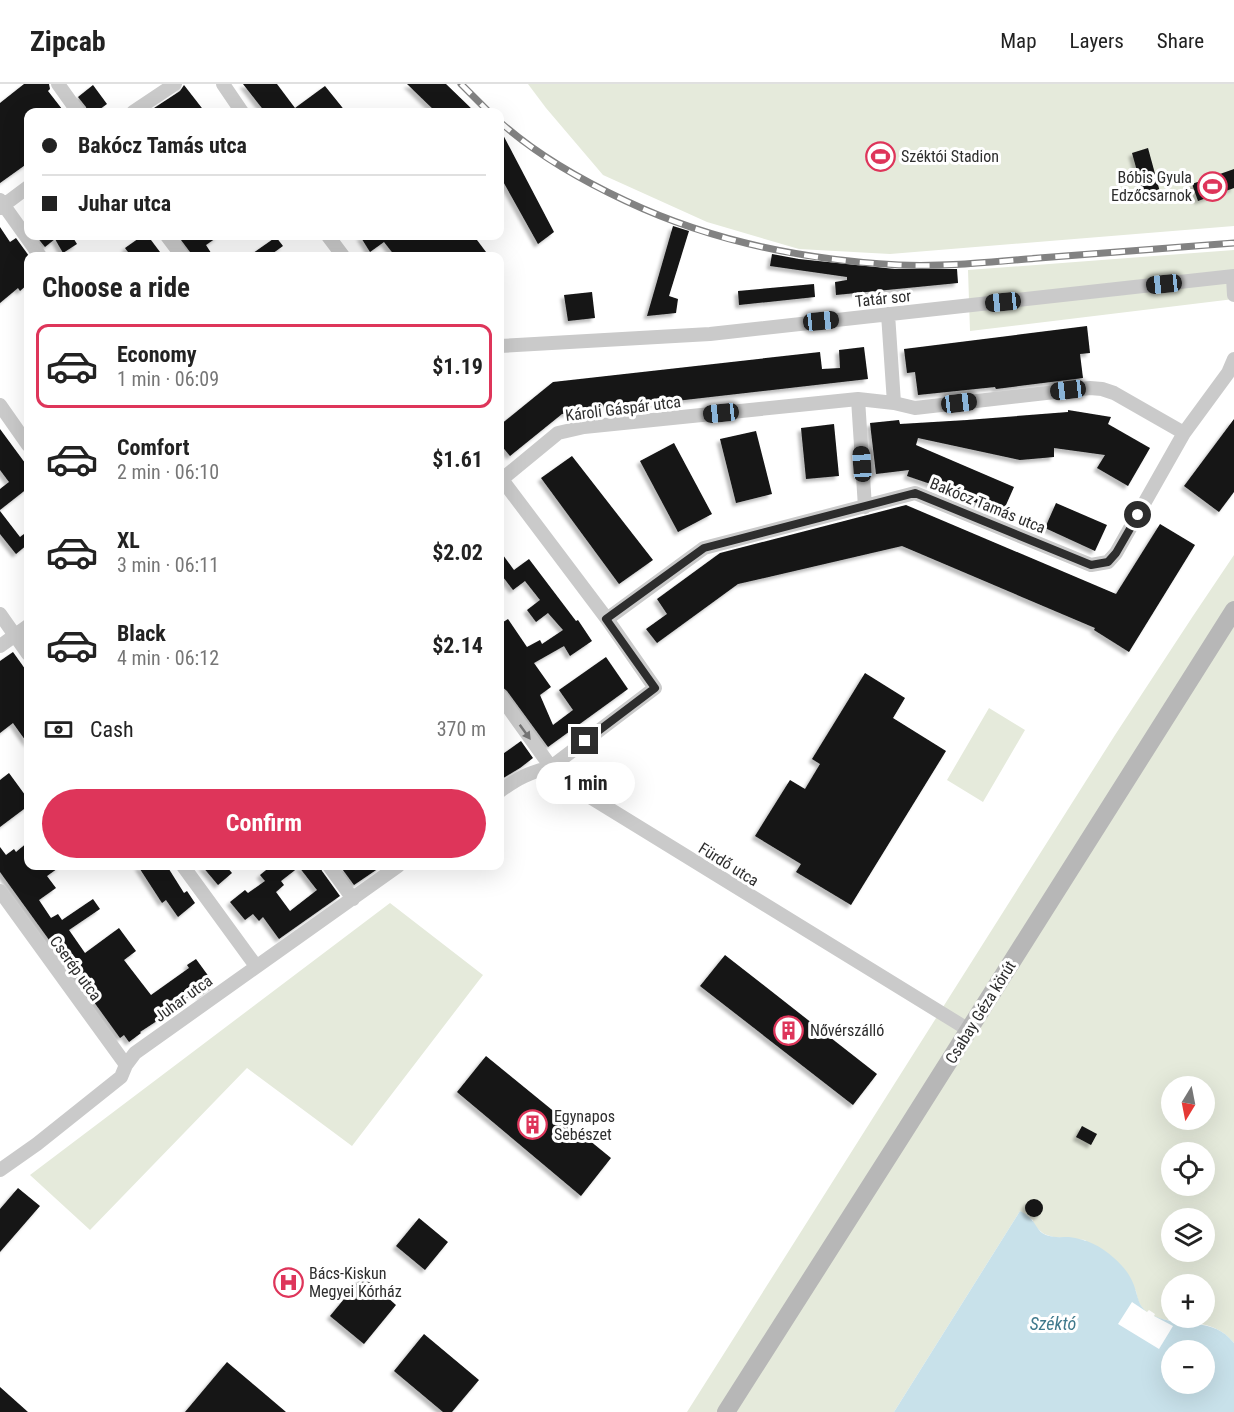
<!DOCTYPE html>
<html lang="en">
<head>
<meta charset="utf-8">
<style>
	body { margin:0; font-family:"Roboto Condensed",sans-serif; background:#f6f6f6; color:#222; height:100vh; display:flex; flex-direction:column; font-size:22px; white-space:nowrap }
	* { box-sizing:border-box; margin:0 }
	p { font-size:20px; color:#767676 }
	.icon { flex:none; width:33px; height:33px; fill:none; stroke:currentColor; stroke-width:2; stroke-linecap:round; stroke-linejoin:round }
	.map { position:relative; flex:1; overflow:hidden }
	.drawer { position:absolute; left:24px; top:168px; width:480px; height:618px; display:flex; flex-direction:column; background:#fff; border-radius:12px; box-shadow:0 6px 24px #0002 }
	.drawer>* { flex:none }
	.banner { position:absolute; left:24px; top:24px; width:480px; height:132px; border-radius:12px; box-shadow:0 6px 24px #0002; display:grid; align-content:center; height:132px; padding:0 18px; background:#fff }
	.needle { width:39px; rotate:190deg }
	.tools { position:absolute; left:1161px; top:992px; display:grid; gap:12px }
	.tools a { display:grid; place-items:center; width:54px; height:54px; border-radius:50%; background:#fff; box-shadow:0 6px 24px #0002; font-size:30px }
	.end { position:absolute; width:27px; height:27px; margin:-14px; border:8px solid #2d2d2d; background:#fff; box-shadow:0 0 0 3px #fff }
	.from { border-radius:50% }
	.bubble { position:absolute; height:42px; border-radius:21px; background:#fff; box-shadow:0 6px 24px #0002; font-size:20px; font-weight:700; line-height:42px; text-align:center }
	.car { position:absolute; width:18px; height:36px; margin:-18px -9px; border-radius:8px; box-shadow:0 0 4px 2px #0007; background:linear-gradient(#222 24%,#8ab4d8 0 40%,#222 0 76%,#8ab4d8 0 86%,#222 0) }
	.banner b { display:flex; align-items:center; gap:21px; height:57px; font-size:22px }
	.banner b+b { border-top:2px solid #e0e0e0 }
	.banner i { width:15px; height:15px; background:#222 }
	ul { padding:0; list-style:none }
	li { display:flex; align-items:center; gap:18px; height:84px; margin:0 12px 9px; padding:0 6px; border:3px solid transparent; border-radius:12px }
	li div { flex:1 }
	li b { display:block; font-size:22px }
	li em { font-style:normal; font-weight:700 }
	li.on { border-color:#de355a }
	li>.icon { width:54px; height:54px; stroke-width:1.5 }
	h2 { padding:0 18px; font-size:27px; line-height:72px }
	.pay { display:flex; align-items:center; gap:15px; height:66px; padding:0 18px; font-size:22px }
	.pay p { margin-inline-start:auto }
	.button { display:flex; gap:12px; margin-top:auto; padding:12px 18px }
	.button a { flex:1; height:69px; border-radius:36px; background:#de355a; color:#fff; font-size:24px; font-weight:700; line-height:69px; text-align:center }
	header { display:flex; align-items:center; gap:36px; box-sizing:border-box; height:84px; padding:0 30px; background:#fff; border-bottom:2px solid #e0e0e0 }
	header strong { font-size:28px }
	nav { display:flex; gap:33px; margin-inline-start:auto; font-size:21px }
	.map>svg:first-child { display:block }
</style>
</head>
<body>
<header>
<strong>Zipcab</strong>
<nav><a>Map</a><a>Layers</a><a>Share</a></nav>
</header>
<div class="map">
<svg width="1234" height="1328" viewBox="0 0 1234 1328">
	<defs>
		<filter id="shadow"><feDropShadow dx="-3.5" dy="3.5" stdDeviation="1.5" flood-color="#0004"/></filter>
	</defs>
	<rect width="100%" height="100%" fill="#fff"/>
	<path fill="#e5eadb" fill-rule="evenodd" d="M528,0H1234V142L890,170L799,165L707,138L603,91L546,24Z
		M1234,166V215L970,247L968,186Z
		M1234,471V1259C1226,1249 1214,1242 1201,1240C1175,1234 1141,1243 1136,1207L1085,1156L1053,1153L1044,1150L1033,1141V1136L1020,1127L894,1328H687L1115,651L1193,532ZM1172,1002H1204V1035H1172ZM1172,1068H1204V1101H1172ZM1172,1134H1204V1167H1172ZM1172,1200H1204V1233H1172Z
		M989,624L1025,646L983,718L947,696Z
		M390,819L483,891L352,1062L247,984L90,1146L30,1091Z"/>
	<path fill="#c8e1ea" fill-rule="evenodd" d="M1020,1127C1024,1129 1029,1132 1031,1135C1037,1141 1037,1147 1046,1151C1054,1154 1061,1153 1069,1153C1086,1155 1101,1162 1114,1174C1122,1181 1129,1189 1133,1199C1139,1213 1137,1225 1154,1232C1181,1244 1213,1232 1234,1259V1328H894ZM1172,1266H1204V1299H1172Z"/>
	<path fill="#fff" d="M1132,1218L1147,1228L1149,1226L1155,1230L1154,1232L1173,1242L1159,1265L1118,1240Z"/>
	<path fill="#141414" fill-rule="evenodd" filter="url(#shadow)" d="M24,0H49L50,5L48,7L62,25L64,24L67,28H28V79L0,99V19Z
		M243,0H277L295,24L325,2L346,28H265Z
		M407,0H446L475,28H436Z
		M93,1L107,20L96,28H87L86,23L78,13Z
		M184,1L205,28H148L180,7Z
		M500,45L554,148L538,160L500,92Z
		M1148,64L1160,108L1144,112L1132,69Z
		M1234,85V104L1198,117L1192,100Z
		M673,142L689,147L669,212L678,215L676,229L647,232Z
		M0,143L10,158L16,154L29,172L28,200L20,207L18,204L0,219Z
		M36,152H72L77,160L63,169L55,155L45,163Z
		M142,152H148L163,172H131L125,164Z
		M178,152H219L206,161L213,172H193Z
		M360,152H474L489,172H395L384,158L370,168Z
		M276,153L283,162L269,172H249Z
		M772,170L799,175L895,185H957L958,199L836,211L835,198L847,196V193L770,182Z
		M814,200L815,213L739,221L738,207Z
		M592,208L595,234L568,237L564,211Z
		M1087,242L1090,269L1080,270L1083,294L996,305L995,303L918,311L915,288L907,289L904,265Z
		M864,263L868,295L562,330L510,372L500,360V341L553,298L820,268L822,285L840,284L839,266Z
		M1068,326L1111,333L1108,340L1150,364L1128,402L1097,384L1105,371L1054,364V373L1020,376L918,354L916,361L1014,403L1002,430L965,414L966,412L907,392L909,386L876,390L870,339L899,336L900,340L967,336L1068,328Z
		M1234,335V408L1219,428L1184,402Z
		M834,340L839,392L806,395L801,344Z
		M0,345L28,383V404L0,426V405L9,398L0,386Z
		M756,347L772,410L736,419L720,355Z
		M674,359L712,430L678,448L640,377Z
		M572,372L653,476L619,500L541,394Z
		M1056,419L1107,441L1095,467L1045,444Z
		M906,421L1116,510L1160,440L1195,461L1129,568L1094,546L1095,544L902,462L738,500L657,559L646,545L667,530L657,515L720,469Z
		M0,427L20,453L28,447V460L16,470L0,450Z
		M500,467L514,486L529,475L576,537L578,536L592,557L570,572L564,562L534,579L551,603L540,611L553,641L573,626L559,606L606,573L628,605L548,663L507,607L500,601V540L508,535L527,563L540,556L542,560L563,546L548,529L536,538L527,526L540,516L525,497L513,506L500,489Z
		M13,568L28,589V660L13,639L0,649V577Z
		M865,589L905,614L893,634L946,667L851,821L796,788L801,780L755,752L790,696L805,705L820,680L812,675Z
		M521,657L533,674L520,684L500,696V672Z
		M9,689L28,715V722L0,743V696Z
		M28,758V782H61L47,792L56,804L39,816L51,834L58,830L62,836L93,815L100,825L69,846L85,869L119,844L136,867L124,876L151,911L189,884L187,881L196,875L215,901L200,912L196,907L163,933L140,948L141,949L129,958L124,951L120,954L0,788V763L6,771L14,765L16,768Z
		M138,782H167L184,809L187,807L195,819L178,833L166,816L162,819Z
		M202,782H226L232,789L218,801Z
		M271,782H320L322,787L340,812L279,855L263,833L259,837L253,830L245,836L230,818L245,806L248,809L265,797L260,791ZM299,783L317,806L290,827L276,808L284,801L281,797Z
		M340,782H382L354,801Z
		M725,871L877,990L853,1021L700,902Z
		M486,972L611,1074L581,1112L457,1008Z
		M1082,1042L1097,1050L1091,1061L1076,1053Z
		M18,1104L40,1122L0,1168V1125Z
		M1025 1124a9 9 0 1 1 18 0a9 9 0 1 1-18 0Z
		M419,1134L448,1158L425,1186L396,1162Z
		M363,1192L396,1221L364,1260L330,1232Z
		M424,1250L479,1296L452,1328H443L394,1287Z
		M227,1278L286,1328H185Z
		M0,1303L28,1328H0Z"/>
	<g fill="none" stroke-linecap="round" stroke-linejoin="round">
		<path stroke="#cacaca" stroke-width="14" d="M58,0L78,28
			M223,0L242,28
			M133,28L175,0
			M0,116L40,172
			M0,124L28,103
			M167,152L182,172
			M328,152L343,172
			M1233,193L1234,211
			M888,230L894,319
			M500,262L710,250L1234,192
			M858,315L865,423
			M0,321L28,361
			M500,393L607,535L655,604L551,683C528,689 518,694 500,707
			M501,396L558,349L584,343L858,315L894,319L915,324L1090,304L1102,305L1114,309L1184,349
			M0,530L28,570
			M607,535L704,464L915,409L1091,481L1108,478L1116,469L1184,349L1228,289L1234,275
			M0,562L28,542
			M500,612L551,683L564,697L969,946
			M183,782L256,882
			M329,782L353,815
			M0,807L126,981
			M0,1086L37,1060L121,993L126,981L135,969L398,782"/>
		<path stroke="#b7b7b7" stroke-width="18" d="M726,1328L903,1050L1234,526"/>
		<defs>
			<path id="rail" d="M461,0L489,28
				M500,38C537,71 581,96 626,117C713,158 804,176 899,181C945,183 992,178 1039,174C1104,169 1169,164 1234,159"/>
		</defs>
		<use href="#rail" stroke="#828282" stroke-width="7"/>
		<use href="#rail" stroke="#fff" stroke-width="4.5" stroke-dasharray="14" stroke-linecap="butt"/>
	</g>
	<defs><path id="oneway-solid" d="M-6-.8H1V-3.2L6.5 0L1 3.2V.8H-6Z" transform="scale(1.5)"/></defs>
	<use fill="#747474" href="#oneway-solid" transform="translate(525 648) rotate(54)"/>
	<g fill="none" stroke-linecap="round" stroke-linejoin="round">
		<path stroke="#2d2d2d" stroke-width="8" d="M585,657L655,604L606,535L704,464L915,409L1091,481L1108,478L1116,469L1138,431"/>
	</g>
	<defs>
		<symbol id="stadium-ring" viewBox="-11 -11 22 22"><circle r="9.5" fill="#fff" stroke="#de355a" stroke-width="1.5"/><path d="M0-5a6.5 5 0 1 0 0 10a6.5 5 0 1 0 0-10ZM-3.5-1.8h7v3.6h-7Z" fill="#de355a"/></symbol>
		<symbol id="building-ring" viewBox="-11 -11 22 22"><circle r="9.5" fill="#fff" stroke="#de355a" stroke-width="1.5"/><path d="M-4-6H4V6H1V3H-1V6H-4ZM-2.5-4.3h1.7v1.8h-1.7ZM.8-4.3h1.7v1.8H.8ZM-2.5-1h1.7V.8h-1.7ZM.8-1h1.7V.8H.8Z" fill="#de355a"/></symbol>
		<symbol id="hospital-ring" viewBox="-11 -11 22 22"><circle r="9.5" fill="#fff" stroke="#de355a" stroke-width="1.5"/><path d="M-5-5h3v3.5h4V-5h3V5h-3V1.5h-4V5h-3Z" fill="#de355a"/></symbol>
	</defs>
	<g fill-rule="evenodd">
		<use href="#stadium-ring" x="864" y="56" width="33" height="33"/>
		<use href="#stadium-ring" x="1196" y="86" width="33" height="33"/>
		<use href="#building-ring" x="772" y="930" width="33" height="33"/>
		<use href="#building-ring" x="516" y="1024" width="33" height="33"/>
		<use href="#hospital-ring" x="272" y="1182" width="33" height="33"/>
	</g>
	<g text-anchor="middle" stroke-width="6" stroke-linejoin="round" paint-order="stroke">
		<g font-size="16" fill="#2d2d2d" stroke="#fff" text-anchor="start">
			<text x="901" y="78">Széktói Stadion</text>
			<text x="1192" y="99" text-anchor="end">Bóbis Gyula<tspan x="1192" dy="18">Edzőcsarnok</tspan></text>
			<text x="810" y="952">Nővérszálló</text>
			<text x="554" y="1038">Egynapos<tspan x="554" dy="18">Sebészet</tspan></text>
			<text x="309" y="1195">Bács-Kiskun<tspan x="309" dy="18">Megyei Kórház</tspan></text>
		</g>
		<g font-size="16" fill="#2d2d2d" stroke="#fff">
			<text transform="translate(883 214) rotate(-6)" y="6">Tatár sor</text>
			<text transform="translate(623 324) rotate(-7)" y="6">Károli Gáspár utca</text>
			<text transform="translate(988 421) rotate(22)" y="6">Bakócz Tamás utca</text>
			<text transform="translate(729 780) rotate(32)" y="6">Fürdő utca</text>
			<text transform="translate(76 884) rotate(54)" y="6">Cserép utca</text>
			<text transform="translate(183 914) rotate(-36)" y="6">Juhar utca</text>
			<text transform="translate(980 928) rotate(-58)" y="6">Csabay Géza körút</text>
		</g>
		<g font-size="18" font-style="italic" fill="#3f798c" stroke="#fff">
			<text x="1053" y="1246">Széktó</text>
		</g>
	</g>
</svg>
<div class="tools">
<a><svg class="needle" viewBox="-14 -14 28 28"><path d="M0-13l5 13h-10z" fill="#e53935"/><path d="M0 13l5-13h-10z" fill="#767676"/></svg></a>
<a><svg class="icon" aria-label="locate" viewBox="0 0 24 24"><circle cx="12" cy="12" r="6"/><path d="M12 2v4M12 18v4M2 12h4M18 12h4"/></svg></a>
<a><svg class="icon" aria-label="layers" viewBox="0 0 24 24"><path d="M12 4l9 5-9 5-9-5zM3 14l9 5 9-5"/></svg></a>
<a>+</a>
<a>−</a>
</div>
<i class="end from" style="left:1138px;top:431px"></i>
<i class="end" style="left:585px;top:657px"></i>
<div class="bubble" style="left:536px;top:678px;width:99px">1 min</div>
<i class="car" style="left:1164px;top:200px;rotate:264deg"></i>
<i class="car" style="left:1003px;top:218px;rotate:264deg"></i>
<i class="car" style="left:821px;top:237px;rotate:84deg"></i>
<i class="car" style="left:1068px;top:306px;rotate:263deg"></i>
<i class="car" style="left:959px;top:319px;rotate:83deg"></i>
<i class="car" style="left:721px;top:329px;rotate:264deg"></i>
<i class="car" style="left:862px;top:380px;rotate:356deg"></i>
<div class="banner">
<b><i class="from"></i>Bakócz Tamás utca</b>
<b><i></i>Juhar utca</b>
</div>
<section class="drawer">
<h2>Choose a ride</h2>
<ul>
<li class="on"><svg class="icon" aria-label="car" viewBox="0 0 24 24"><path d="M5 17H2v-5l4-1 3-4h7l3 4 3 1v5h-3M9 17h6M6 11h13"/><circle cx="7" cy="17" r="2"/><circle cx="17" cy="17" r="2"/></svg><div><b>Economy</b><p>1 min · 06:09</p></div><em>$1.19</em></li>
<li><svg class="icon" aria-label="car" viewBox="0 0 24 24"><path d="M5 17H2v-5l4-1 3-4h7l3 4 3 1v5h-3M9 17h6M6 11h13"/><circle cx="7" cy="17" r="2"/><circle cx="17" cy="17" r="2"/></svg><div><b>Comfort</b><p>2 min · 06:10</p></div><em>$1.61</em></li>
<li><svg class="icon" aria-label="car" viewBox="0 0 24 24"><path d="M5 17H2v-5l4-1 3-4h7l3 4 3 1v5h-3M9 17h6M6 11h13"/><circle cx="7" cy="17" r="2"/><circle cx="17" cy="17" r="2"/></svg><div><b>XL</b><p>3 min · 06:11</p></div><em>$2.02</em></li>
<li><svg class="icon" aria-label="car" viewBox="0 0 24 24"><path d="M5 17H2v-5l4-1 3-4h7l3 4 3 1v5h-3M9 17h6M6 11h13"/><circle cx="7" cy="17" r="2"/><circle cx="17" cy="17" r="2"/></svg><div><b>Black</b><p>4 min · 06:12</p></div><em>$2.14</em></li>
</ul>
<div class="pay"><svg class="icon" aria-label="cash" viewBox="0 0 24 24"><path d="M3 7h18v10H3z"/><circle cx="12" cy="12" r="2"/></svg>Cash<p>370 m</p></div>
<div class="button"><a>Confirm</a></div>
</section>
</div>
</body>
</html>
